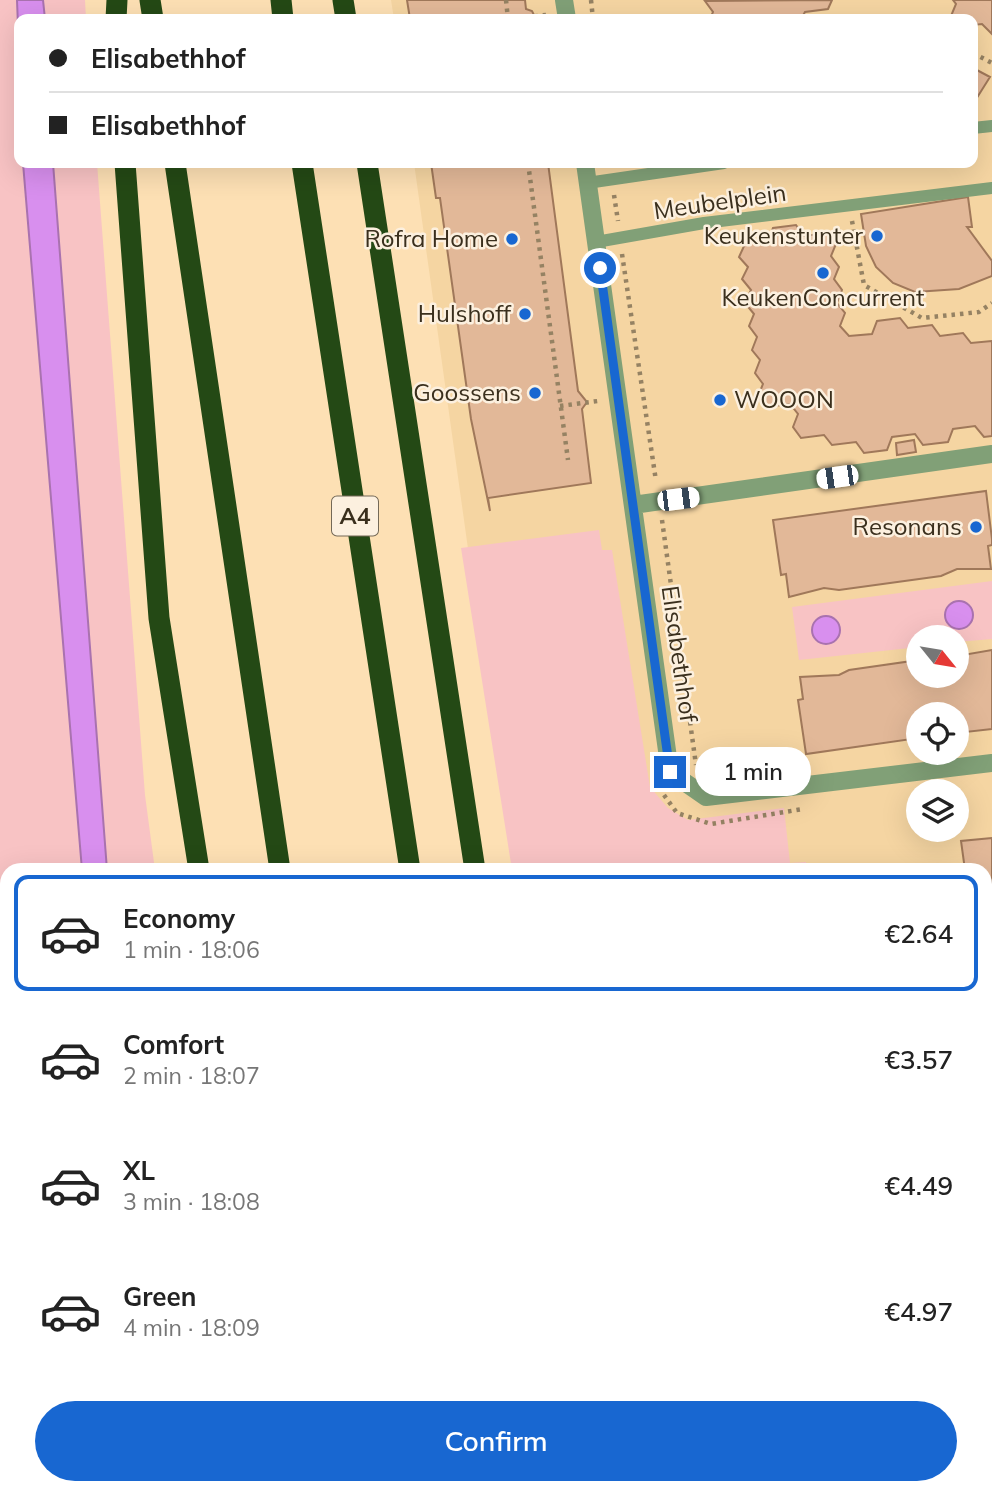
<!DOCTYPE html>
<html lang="en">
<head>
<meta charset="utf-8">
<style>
	body { margin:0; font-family:Mulish,sans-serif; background:#f6f6f6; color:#222; height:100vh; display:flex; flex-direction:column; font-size:26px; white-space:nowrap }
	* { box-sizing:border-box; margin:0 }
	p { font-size:23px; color:#767676 }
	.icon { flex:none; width:38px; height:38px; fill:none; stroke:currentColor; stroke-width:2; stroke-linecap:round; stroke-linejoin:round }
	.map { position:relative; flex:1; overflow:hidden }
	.side { position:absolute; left:0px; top:863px; width:992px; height:632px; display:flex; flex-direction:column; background:#fff; border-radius:21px 21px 0 0; box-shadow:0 7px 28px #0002 }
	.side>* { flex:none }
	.top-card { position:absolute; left:14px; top:14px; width:964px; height:154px; border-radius:14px; box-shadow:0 7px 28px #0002; display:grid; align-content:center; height:154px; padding:0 35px; background:#fff }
	.needle { width:46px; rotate:120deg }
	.buttons { position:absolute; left:906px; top:625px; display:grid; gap:14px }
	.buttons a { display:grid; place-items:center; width:63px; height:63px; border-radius:50%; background:#fff; box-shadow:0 7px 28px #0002; font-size:35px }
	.end { position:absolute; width:32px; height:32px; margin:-16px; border:9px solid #1867d1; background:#fff; box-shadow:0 0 0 4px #fff }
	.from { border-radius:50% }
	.bubble { position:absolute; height:49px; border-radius:24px; background:#fff; box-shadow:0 7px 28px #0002; font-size:23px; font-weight:600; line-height:49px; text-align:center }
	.car { position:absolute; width:21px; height:42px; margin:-21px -10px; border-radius:9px; box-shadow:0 0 5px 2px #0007; background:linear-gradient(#fff 24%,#345 0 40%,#fff 0 76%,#345 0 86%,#fff 0) }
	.top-card b { display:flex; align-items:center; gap:24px; height:66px; font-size:26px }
	.top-card b+b { border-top:2px solid #e0e0e0 }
	.top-card i { width:18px; height:18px; background:#222 }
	ul { padding:12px 0 0; list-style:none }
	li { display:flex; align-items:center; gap:21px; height:116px; margin:0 14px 10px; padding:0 21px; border:4px solid transparent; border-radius:14px }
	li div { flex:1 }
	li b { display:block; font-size:26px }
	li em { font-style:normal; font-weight:600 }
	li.current { border-color:#1867d1 }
	li>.icon { width:63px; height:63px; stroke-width:1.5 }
	.action { display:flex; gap:14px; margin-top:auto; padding:14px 35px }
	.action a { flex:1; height:80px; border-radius:42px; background:#1867d1; color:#fff; font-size:28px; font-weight:600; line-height:80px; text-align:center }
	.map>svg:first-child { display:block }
</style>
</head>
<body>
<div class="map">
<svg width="992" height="1494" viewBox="0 0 992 1494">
	<rect width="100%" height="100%" fill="#fde0b4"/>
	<path fill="#f5d5a2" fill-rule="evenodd" d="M391,0H992V934L985,935V870H513L414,163H973V19H394ZM919,637H957V676H919ZM919,714H957V752H919ZM919,791H957V830H919Z"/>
	<path fill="#f8c3c4" d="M0,0H85L86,19H19V163H97L145,795L155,870H7V1169L0,1170Z
		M599,530L602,550H612L650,787L668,808L688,820L784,808L790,863L806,862L807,870H512L461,548Z
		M992,581V639L957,642V637H919V647L799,660L792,607Z
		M985,1210H992V1286H985Z
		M7,1341V1488H804L806,1494H0V1342Z"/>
	<path fill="#d88fee" stroke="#a972af" stroke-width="2" d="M17,0H43L45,19H19V53Z
		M23,163H53L107,870H82Z
		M945 615a14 14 0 1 1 28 0a14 14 0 1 1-28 0Z
		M812 630a14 14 0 1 1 28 0a14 14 0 1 1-28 0Z
		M992,1042V1210H985V1043Z
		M7,1169V1341L0,1342V1170Z"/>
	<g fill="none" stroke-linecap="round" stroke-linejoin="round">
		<path stroke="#a972af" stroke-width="8" d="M69,1488V1494"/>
	</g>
	<path fill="#e2b898" stroke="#a0785a" stroke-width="2" d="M407,0H525L526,9L532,11L535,17L410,19Z
		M832,0L828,9L805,12L801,19H710L713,12L705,1Z
		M953,0H992V34L982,24L973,25V19H953L951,16L956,4Z
		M973,68L990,77L973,104Z
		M431,163H548L578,391L587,402L582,409L591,483L488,498L490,511L471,419L440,198H436Z
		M968,197L972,227H967L992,261V276L959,289L915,292L893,283L876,267L866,246L861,214Z
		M796,225L804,236L827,233L836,244L831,256L839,267L834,279L842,290L837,303L845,313L840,326L849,336L872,334L877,321L900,318L908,328L932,325L940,336L963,333L971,343L992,341V436L984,437L975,426L953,429L948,442L923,445L915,434L892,437L887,450L864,453L856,442L832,445L824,435L801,438L793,427L798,414L790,404L766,407L758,396L763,384L755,373L760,360L752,350L757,337L749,326L754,314L745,303L751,290L742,279L748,267L739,257L745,244L768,241L773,228Z
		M914,440L916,452L897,455L896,443Z
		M986,491L992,539V545L988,546L991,569H957L941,576L839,590L824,588L789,597L786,574L781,575L773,520Z
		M992,650V729L957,733V714H919V738L806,754L798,700L803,699L800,677L839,675L849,670L919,660V676H957V656Z
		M992,838V898H990V890H985V870H965L961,841Z
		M985,1286H992V1463L985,1464Z"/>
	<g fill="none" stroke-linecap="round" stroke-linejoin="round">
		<path stroke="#958263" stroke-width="4.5" stroke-dasharray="3.5 5" stroke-linecap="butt" d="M506,0L508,19
			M591,0L593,19
			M509,19L546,15
			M973,53L992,63
			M528,163L568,460
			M614,195L618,221
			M852,221L864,285L922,318L979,312L992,303
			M622,254L656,481
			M560,406L598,401
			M662,520L696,765
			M664,795L677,813L711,824L803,809
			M985,1011L992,1010
			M0,1097H7"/>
		<path stroke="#81a077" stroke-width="12" d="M973,128L992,126
			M587,183L724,163
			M596,242L704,223L992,188
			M985,1472L992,1471
			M885,1488L891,1494
			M969,1494L992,1492"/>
		<path stroke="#81a077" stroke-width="18" d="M564,0L567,19
			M585,163L670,772L706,797L992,763
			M633,505L992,454"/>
		<path stroke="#244915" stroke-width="21" d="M150,0L153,19
			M281,0L283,19
			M343,0L346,19
			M116,19L117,0
			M125,163L159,618L199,870
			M175,163L280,870
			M302,163L410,870
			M367,163L475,870
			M293,1488V1494
			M377,1488L378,1494
			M514,1488L515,1494
			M580,1488L582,1494
			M244,1494L245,1488"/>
	</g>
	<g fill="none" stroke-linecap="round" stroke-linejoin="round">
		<path stroke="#1867d1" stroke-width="9" d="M600,268L670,772"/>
	</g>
	<g fill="#1867d1" stroke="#fcf0df" stroke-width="2.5">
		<circle cx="877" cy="236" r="7"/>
		<circle cx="512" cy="239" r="7"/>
		<circle cx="823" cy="273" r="7"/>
		<circle cx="525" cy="314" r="7"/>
		<circle cx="535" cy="393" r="7"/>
		<circle cx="720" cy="400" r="7"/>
		<circle cx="976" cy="527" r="7"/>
	</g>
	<g text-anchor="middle" stroke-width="5" stroke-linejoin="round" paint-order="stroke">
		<rect fill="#fcf0df" stroke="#746957" stroke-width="2" x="332" y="496.5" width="46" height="39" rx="5"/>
		<g font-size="23" font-weight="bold" fill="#3a2f1d">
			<text x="355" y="524">A4</text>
		</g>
		<g font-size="24" fill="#3a2f1d" stroke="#fcf0df">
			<text transform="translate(720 202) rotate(-8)" y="8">Meubelplein</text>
			<text transform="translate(679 654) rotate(82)" y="8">Elisabethhof</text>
		</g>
		<g font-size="24" fill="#3a2f1d" stroke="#fcf0df" text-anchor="end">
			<text x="863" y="244">Keukenstunter</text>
			<text x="498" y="247">Rofra Home</text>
			<text x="823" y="306" text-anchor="middle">KeukenConcurrent</text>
			<text x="511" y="322">Hulshoff</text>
			<text x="521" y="401">Goossens</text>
			<text x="734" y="408" text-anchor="start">WOOON</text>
			<text x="962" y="535">Resonans</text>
		</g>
	</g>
</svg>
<div class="buttons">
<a><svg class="needle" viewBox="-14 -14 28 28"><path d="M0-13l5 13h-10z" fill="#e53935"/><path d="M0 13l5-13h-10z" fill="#767676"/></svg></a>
<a><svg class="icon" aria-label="locate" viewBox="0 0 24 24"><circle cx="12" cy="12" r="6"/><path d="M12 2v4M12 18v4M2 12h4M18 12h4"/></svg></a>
<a><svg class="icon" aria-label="layers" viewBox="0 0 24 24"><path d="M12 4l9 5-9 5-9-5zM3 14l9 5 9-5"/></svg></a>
</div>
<i class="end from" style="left:600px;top:268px"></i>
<i class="end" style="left:670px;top:772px"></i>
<div class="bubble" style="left:695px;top:747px;width:116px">1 min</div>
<i class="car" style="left:837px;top:477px;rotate:262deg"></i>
<i class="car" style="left:678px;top:499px;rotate:83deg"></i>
<div class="top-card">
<b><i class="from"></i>Elisabethhof</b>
<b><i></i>Elisabethhof</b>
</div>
<section class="side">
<ul>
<li class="current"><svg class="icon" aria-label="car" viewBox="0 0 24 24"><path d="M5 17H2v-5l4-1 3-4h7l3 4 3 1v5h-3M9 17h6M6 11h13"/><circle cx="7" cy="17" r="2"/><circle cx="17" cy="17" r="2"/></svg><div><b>Economy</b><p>1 min · 18:06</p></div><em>€2.64</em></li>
<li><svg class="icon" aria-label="car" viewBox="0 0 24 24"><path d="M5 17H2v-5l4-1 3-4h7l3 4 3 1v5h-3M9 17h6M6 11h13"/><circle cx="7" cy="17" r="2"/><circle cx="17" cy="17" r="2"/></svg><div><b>Comfort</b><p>2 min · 18:07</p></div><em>€3.57</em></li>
<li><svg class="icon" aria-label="car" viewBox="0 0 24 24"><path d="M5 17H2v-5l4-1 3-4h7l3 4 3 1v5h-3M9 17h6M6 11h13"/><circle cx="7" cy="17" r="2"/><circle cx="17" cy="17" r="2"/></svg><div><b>XL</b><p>3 min · 18:08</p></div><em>€4.49</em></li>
<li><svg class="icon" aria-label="car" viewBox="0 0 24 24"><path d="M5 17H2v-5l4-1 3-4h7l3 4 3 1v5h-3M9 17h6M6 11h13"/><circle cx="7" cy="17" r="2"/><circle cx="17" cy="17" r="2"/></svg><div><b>Green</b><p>4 min · 18:09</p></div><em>€4.97</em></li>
</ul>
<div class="action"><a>Confirm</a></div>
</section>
</div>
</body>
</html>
